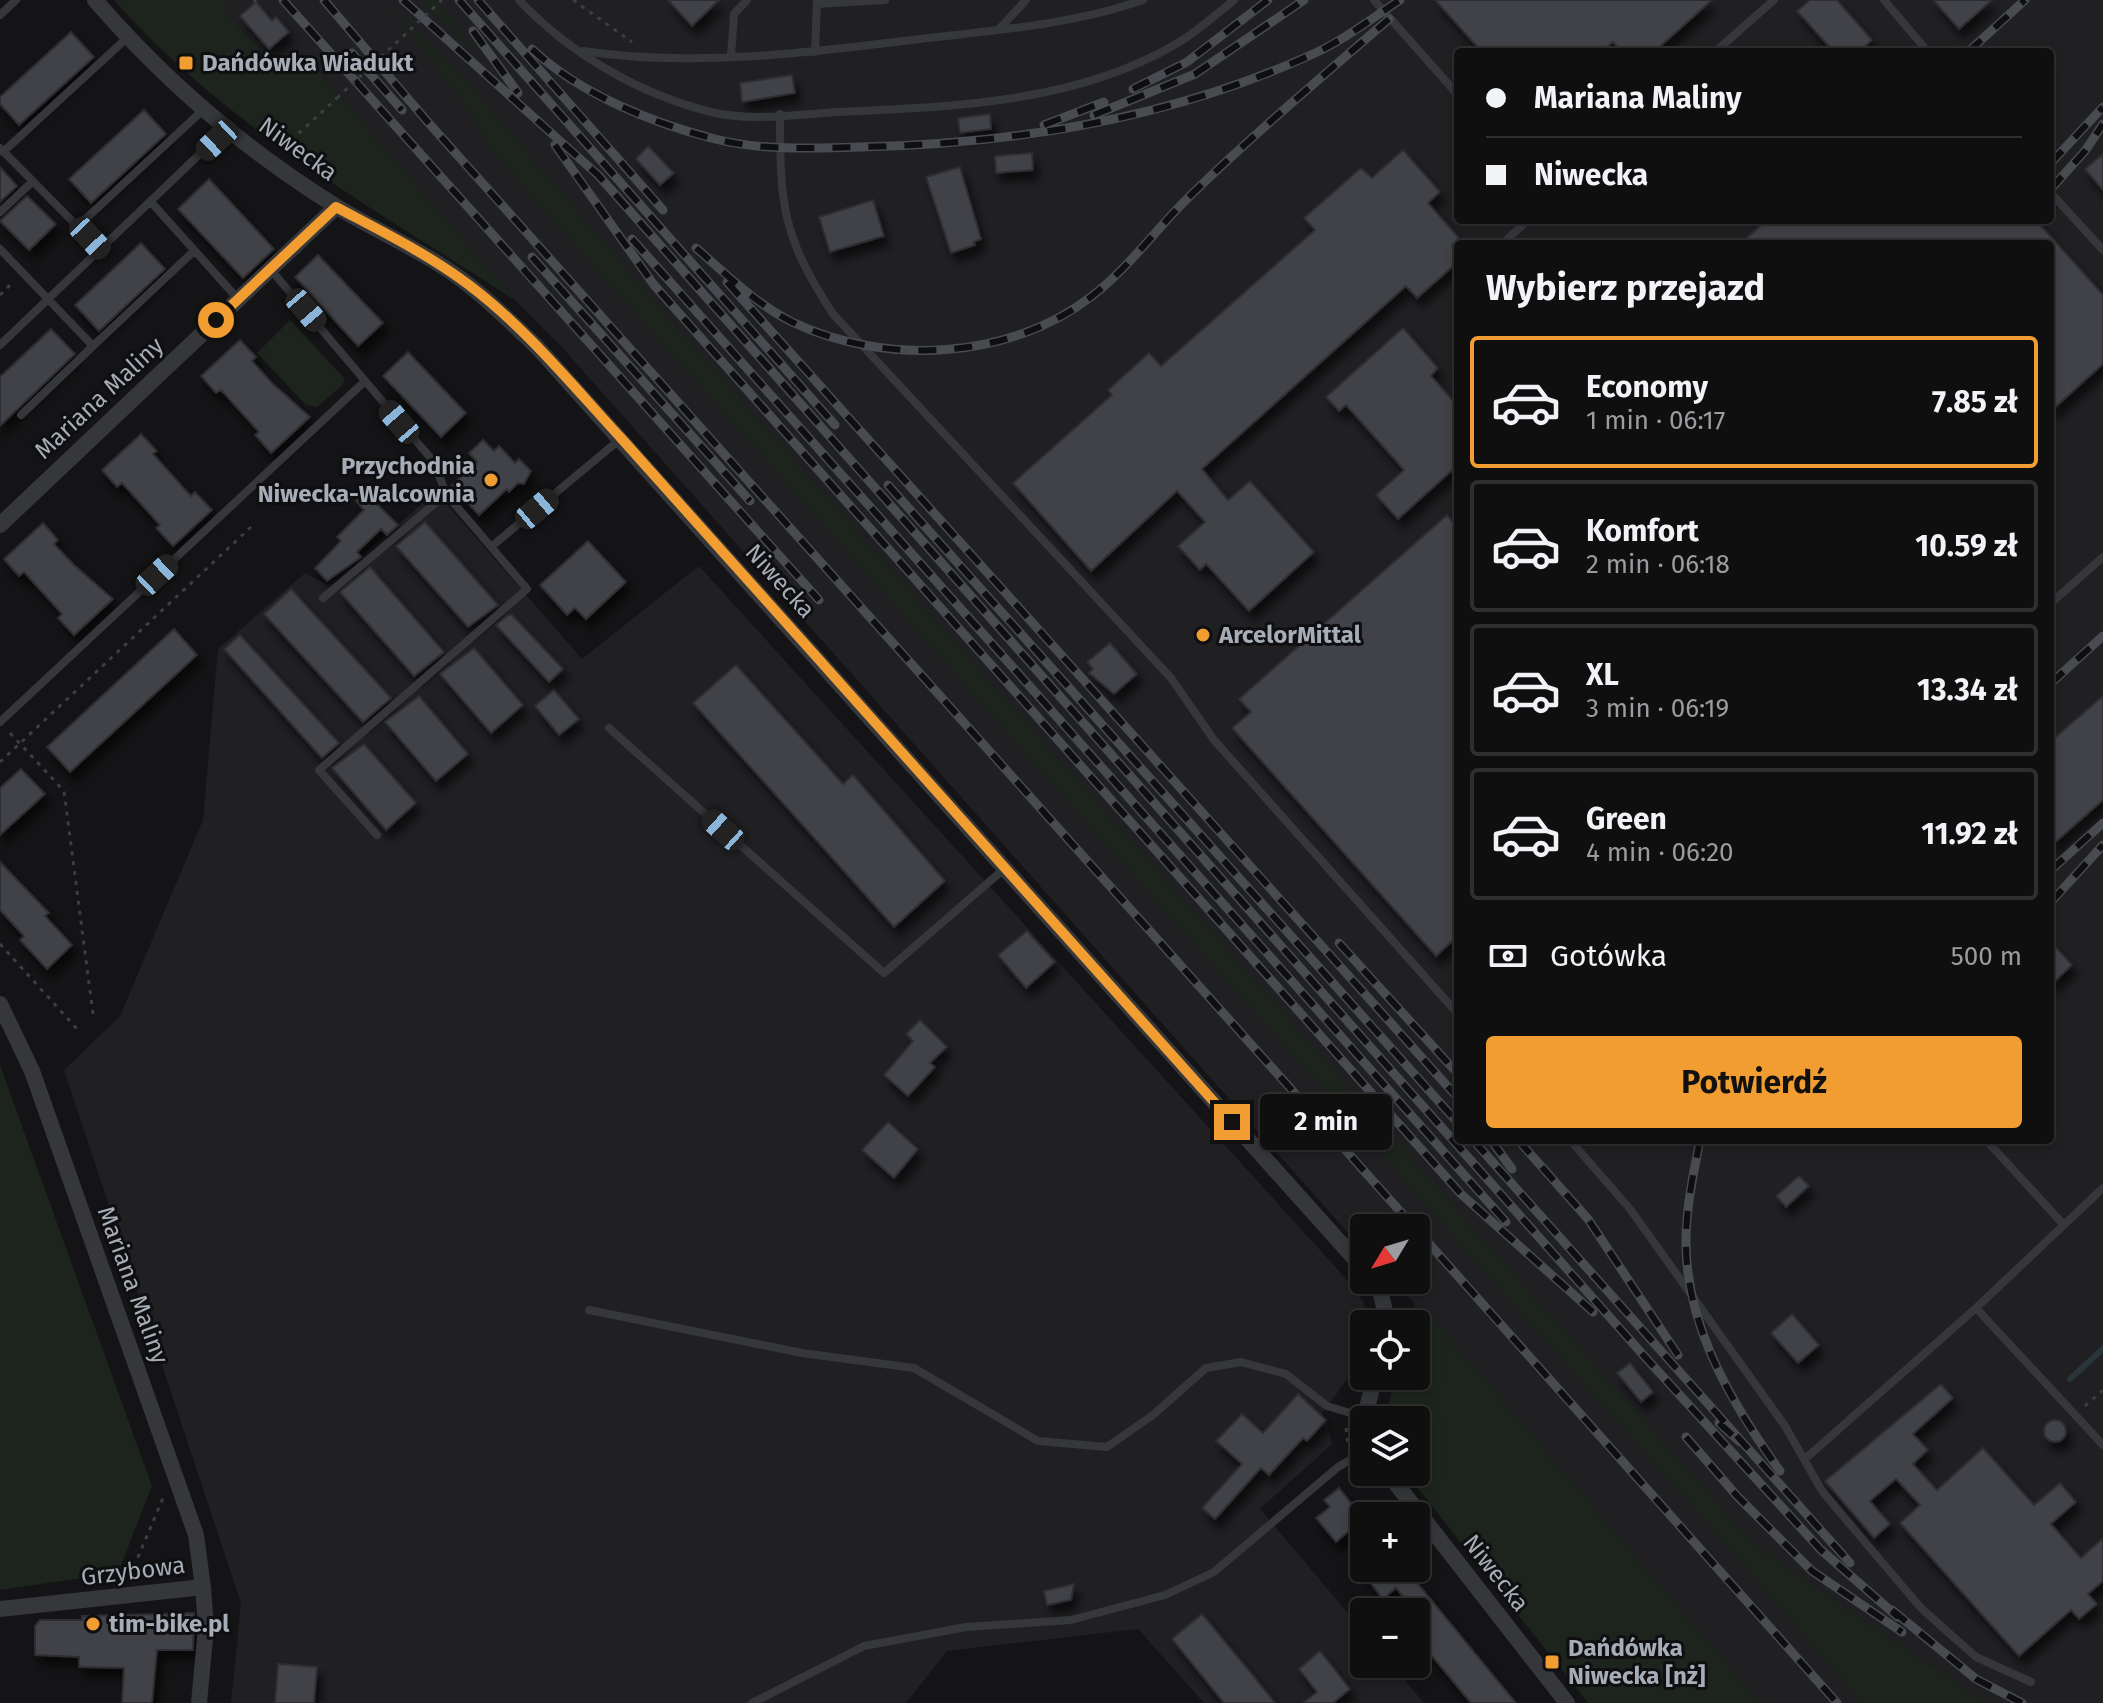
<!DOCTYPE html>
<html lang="pl">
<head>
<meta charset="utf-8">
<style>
	body { margin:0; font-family:"Fira Sans",sans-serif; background:#1d1d1e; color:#f1f3f6; height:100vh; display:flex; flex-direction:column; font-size:30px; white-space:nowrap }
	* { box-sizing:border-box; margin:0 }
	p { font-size:26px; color:#9b9c9f }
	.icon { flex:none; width:44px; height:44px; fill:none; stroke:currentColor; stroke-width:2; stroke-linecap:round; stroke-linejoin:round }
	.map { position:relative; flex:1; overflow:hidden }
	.panel { position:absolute; left:1454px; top:240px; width:600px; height:904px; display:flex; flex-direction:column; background:#0f0f10; border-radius:8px; box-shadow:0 4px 12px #0003,0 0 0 2px #2f2f30 }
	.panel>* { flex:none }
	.guide { position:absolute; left:1454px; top:48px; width:600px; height:176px; border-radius:8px; box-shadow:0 4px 12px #0003,0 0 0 2px #2f2f30; display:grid; align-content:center; height:176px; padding:0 32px; background:#0f0f10 }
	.needle { width:52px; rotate:232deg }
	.controls { position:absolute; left:1350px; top:1214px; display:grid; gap:16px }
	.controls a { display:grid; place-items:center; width:80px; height:80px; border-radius:8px; background:#0f0f10; box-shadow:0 4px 12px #0003,0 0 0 2px #2f2f30; font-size:40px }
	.end { position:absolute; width:36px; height:36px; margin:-18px; border:10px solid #f19d31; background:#111; box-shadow:0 0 0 4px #111 }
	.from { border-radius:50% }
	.bubble { position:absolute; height:56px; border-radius:8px; background:#0f0f10; box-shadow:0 4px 12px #0003,0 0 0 2px #2f2f30; font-size:26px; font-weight:700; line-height:56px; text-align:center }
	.car { position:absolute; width:24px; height:48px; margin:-24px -12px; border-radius:10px; box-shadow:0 0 6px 2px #0007; background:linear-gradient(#222 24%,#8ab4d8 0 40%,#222 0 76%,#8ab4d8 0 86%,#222 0) }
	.guide b { display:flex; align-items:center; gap:28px; height:76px; font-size:30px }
	.guide b+b { border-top:2px solid #2f2f30 }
	.guide i { width:20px; height:20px; background:#f1f3f6 }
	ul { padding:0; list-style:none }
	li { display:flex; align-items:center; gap:24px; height:132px; margin:0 16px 12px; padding:0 16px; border:4px solid #2f2f30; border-radius:8px }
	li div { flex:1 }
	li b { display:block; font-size:30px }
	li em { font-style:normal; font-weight:700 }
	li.active { border-color:#f19d31 }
	li>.icon { width:72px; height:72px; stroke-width:1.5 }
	h2 { padding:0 32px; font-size:36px; line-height:96px }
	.pay { display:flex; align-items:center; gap:20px; height:88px; padding:0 32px; font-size:30px }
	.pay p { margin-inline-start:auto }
	.button { display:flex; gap:16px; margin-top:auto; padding:16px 32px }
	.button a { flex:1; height:92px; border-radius:8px; background:#f19d31; color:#111; font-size:32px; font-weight:700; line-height:92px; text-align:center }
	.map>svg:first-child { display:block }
</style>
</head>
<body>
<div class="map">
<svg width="2103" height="1703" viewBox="0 0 2103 1703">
	<defs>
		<filter id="shadow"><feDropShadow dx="5" dy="9" stdDeviation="4" flood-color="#0009"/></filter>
	</defs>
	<rect width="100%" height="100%" fill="#141416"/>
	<path fill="#202023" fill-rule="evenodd" d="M225,0H2103V1703H1987L1773,1558L1741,1531L1722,1539L1861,1703H1761L1443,1330L1390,1280H1416V1228H1364V1251L560,345L516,301L305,55L273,62L226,12ZM1458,52H2050V220H1458ZM1458,244H2050V1140H1458Z
		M436,492L582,659L699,566L1340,1272L1363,1301L1366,1324L1364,1344L1348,1378L1321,1415L1326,1420L1332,1444L1260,1509L1364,1632V1664H1391L1424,1703H1204L1138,1629L947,1651L906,1703H231L241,1603L64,1070L120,1016L203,820L218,649L305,573L328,585Z"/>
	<path fill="#1c241d" d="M114,0H225L226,12L273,62L305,55L516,301C377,210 224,126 114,0Z
		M386,0L479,95L671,321L1742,1531L1773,1558L1987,1703H1861L1721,1539L489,148L466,107Z
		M419,0H437L483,59Z
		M290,320L345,379L343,385L317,407L306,405L257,353Z
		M0,1065L152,1486L118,1573L0,1590Z
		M1415,1304L1443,1330L1761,1703H1588L1405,1472H1416V1420H1384L1396,1376H1416V1324H1410Z"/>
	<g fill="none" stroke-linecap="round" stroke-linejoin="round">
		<path stroke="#2a353a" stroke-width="6" d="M2070,1379L2103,1349"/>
	</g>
	<path fill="#404246" stroke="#2e2f32" stroke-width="2" filter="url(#shadow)" d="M668,0H719L692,26Z
		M1435,0H1712L1654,52H1622L1613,42L1601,52H1482Z
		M1810,0H1837L1872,40L1859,52H1834L1797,11Z
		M1933,0H1992L1959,29Z
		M256,2L272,21L276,17L289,32L269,49L240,16Z
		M71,32L94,57L19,125L0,104V97Z
		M792,75L795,93L742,102L740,83Z
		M144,110L166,134L91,203L69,179Z
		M990,114L991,129L960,133L958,118Z
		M648,146L674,173L660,185L636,159Z
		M1403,150L1440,192L1428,203L1459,238L1452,246L1458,253V262L1417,298L1406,286L1202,469L1228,500L1250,481L1314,552L1249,611L1206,564L1200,570L1178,546L1205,522L1177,491L1091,571L1013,483L1112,395L1108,390L1149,353L1161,366L1315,230L1304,218L1361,168L1372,178Z
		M1032,153L1033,170L996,173L995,156Z
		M2103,154V190L2085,169Z
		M0,167L17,186L0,202Z
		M960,167L981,239L974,242L975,245L951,253L926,177Z
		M209,179L274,249L243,278L178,209Z
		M27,196L56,224L29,250L0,221Z
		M873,200L884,236L830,252L819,217Z
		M1767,220H2036L2103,295V364L2050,412V244H1740Z
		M141,243L165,269L99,331L75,305Z
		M318,255L383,323L358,346L295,277Z
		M1403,328L1438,368L1431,376L1458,406V465L1398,519L1376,495L1404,470L1346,405L1339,411L1326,397Z
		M51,329L75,354L0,426V377Z
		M240,340L256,357L252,361L272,383L310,417L271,453L255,435L259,432L221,390L216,393L201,376Z
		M408,352L466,413L441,437L383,376Z
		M141,434L157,451L153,454L191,496L195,492L212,510L173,546L156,528L160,525L122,483L117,487L102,470Z
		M483,440L494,451L499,446L515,463L519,459L531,471L524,484L518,483L509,492L507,489L479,515L451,486L477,462L469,453Z
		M365,492L398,525L387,535L381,529L357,552L361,557L327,581L315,568L341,541L337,537L364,510L356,501Z
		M1447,515L1458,528V936L1436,956L1232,728L1251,712L1239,699Z
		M425,522L498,605L468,627L396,546Z
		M43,523L58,540L54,544L74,565L113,599L74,635L58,618L62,614L24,572L19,576L4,559Z
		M588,541L626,582L586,619L575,608L567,615L540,585Z
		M370,567L444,652L414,676L340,592Z
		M291,589L391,698L363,722L264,614Z
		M508,615H512L563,669L549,682L496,625Z
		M174,629L197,655L70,772L47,747Z
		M240,635L339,743L322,758L224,649Z
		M1110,643L1137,674L1114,694L1089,673L1093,669L1087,662Z
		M474,648L523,705L491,733L440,674Z
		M736,665L843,784L853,775L945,881L894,927L693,703Z
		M554,690L579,719L559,735L535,706Z
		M419,696L468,754L436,781L385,722Z
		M2103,696V800L2050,847V742Z
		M364,744L416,803L386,830L332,768Z
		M21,769L45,794L0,835V788Z
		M0,862L49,913L45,916L72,945L47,969L20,940L24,936L0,910Z
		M1027,931L1055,962L1026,988L998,955Z
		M2050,941L2072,965L2050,986Z
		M920,1020L947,1047L930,1063L935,1067L908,1096L884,1075L913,1041L906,1034Z
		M888,1122L918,1149L894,1178L862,1150Z
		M1799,1176L1809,1186L1786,1207L1776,1196Z
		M1792,1314L1819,1345L1798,1363L1771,1333Z
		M1630,1363L1653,1392L1641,1402L1617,1373Z
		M1941,1384L1953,1398L1913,1434L1928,1450L1913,1464L1937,1490L1983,1448L2034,1505L2060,1483L2076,1502L2051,1524L2081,1558L2103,1538V1581L2088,1594L2097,1604L2079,1619L2071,1610L2019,1656L1900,1523L1920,1505L1896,1479L1870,1501L1890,1524L1874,1538L1825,1481Z
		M1298,1394L1326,1420L1307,1441L1303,1438L1269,1475L1261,1468L1215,1519L1202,1508L1242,1464L1216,1441L1242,1414L1263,1433Z
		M2044 1431a11 11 0 1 1 22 0a11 11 0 1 1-22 0Z
		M1339,1488L1364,1519V1549L1349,1531L1336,1542L1316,1518L1330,1507L1324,1500Z
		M1374,1568H1405L1516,1703H1471L1416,1637V1630L1425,1623L1416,1612L1396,1588L1383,1599L1365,1576Z
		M1074,1584L1071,1600L1047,1605L1044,1591Z
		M194,1613L193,1650H157L152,1703H122L124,1668L79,1667V1657L35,1655V1626L40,1620H82V1616Z
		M1202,1614L1251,1673L1275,1703H1224L1172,1639Z
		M1320,1651L1350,1689L1333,1703H1303L1317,1692L1299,1669Z
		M278,1664L317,1667L314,1703H275Z"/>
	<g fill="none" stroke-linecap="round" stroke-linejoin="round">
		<path stroke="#3b3e42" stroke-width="3" stroke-dasharray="4 6" stroke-linecap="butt" d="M254,0L256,2
			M573,0L632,42
			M284,147L337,98
			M0,295L14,281
			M10,733L64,791L93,1014
			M0,762L251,527
			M0,944L78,1030
			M2085,1406L2103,1390
			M1346,1428L1348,1444
			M1360,1468L1370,1481
			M130,1576L163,1498"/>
		<path stroke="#35373b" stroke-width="8" d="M519,0C570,54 639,94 711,112C751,122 798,114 839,112C951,107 1076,103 1176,44C1197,32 1215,15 1234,0
			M1374,0L1458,95
			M1884,0L1928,52
			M817,4L885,0
			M0,15L16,0
			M1000,28L1026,0
			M583,51C697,68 814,52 928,38C1000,30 1074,24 1143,0
			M815,52L817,1
			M1715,52L1774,0
			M731,56L734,14L747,0
			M780,114C780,205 782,236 833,314L1171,678L1214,740L1458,1014
			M0,148L101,250
			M3,152L128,37
			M2050,192L2103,250
			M151,202L238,299
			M0,212L32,182
			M79,225L204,109
			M1502,244L1528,220
			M0,249L93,346L194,251
			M271,270L434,462L446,494L527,589L319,770L377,835
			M0,345L227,128
			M21,415L93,346
			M491,547L619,440
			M323,598L446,494
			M2050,604L2103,557
			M0,722L364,382
			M609,728L884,973L1004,869
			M1570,1140L1630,1209L1785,1426L1822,1491L1864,1541L1921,1608L1976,1657L2031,1682
			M1986,1140L2062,1223
			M1976,1308L2103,1445
			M589,1310L802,1353L914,1368L1038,1441L1107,1447L1153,1415L1206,1368L1241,1362L1286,1374L1327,1406L1364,1417
			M1805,1459L1976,1308L2103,1188
			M752,1703L864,1646L966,1627L1071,1620L1165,1595L1214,1572L1338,1467L1364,1452"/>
		<path stroke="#35373b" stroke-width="16" d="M95,0C163,79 246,150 334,205C379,233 429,253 470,286C494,305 516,327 538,348L1364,1269
			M0,525L336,207
			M0,1004L32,1071L196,1535L203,1587
			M1372,1280L1380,1290L1388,1324
			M1364,1420L1375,1376
			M1387,1472L1567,1703
			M0,1609L203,1587L206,1627L199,1703"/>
		<defs>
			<path id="rail" d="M283,0L819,600
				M324,0L426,120L1415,1228
				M403,0L598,175L1645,1357L1821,1550L1898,1617
				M459,0L835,425
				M478,0L663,210
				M473,31L518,93
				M532,49C580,94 652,123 715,139C762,151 812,148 860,147C1015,144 1170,119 1313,54C1344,40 1371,19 1400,0
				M1968,52L2025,0
				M352,53L402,110
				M1133,89L1187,62L1268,0
				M1094,115L1195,74L1304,0
				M1044,125L1104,102
				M555,145L654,285L1461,1194L1593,1312
				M2050,164L2103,107
				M2050,190L2085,151L2103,124
				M632,239L1506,1222
				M696,248C726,274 756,304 792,322C885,366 1010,360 1092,296C1131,266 1158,226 1194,192C1256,132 1323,76 1389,19
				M532,257L750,501
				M727,282L1458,1098
				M888,485L1458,1123
				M2050,684L2103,636
				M2050,871L2103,823
				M2050,903L2103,845
				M1339,943L1458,1074
				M1473,1140L1850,1563
				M1491,1140L1512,1169
				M1518,1140L1588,1219L1678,1355
				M1700,1140C1695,1166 1689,1192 1687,1219C1678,1313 1727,1397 1780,1471
				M1416,1229L1837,1703
				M1719,1423L1740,1442
				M1686,1437L1737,1496L1812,1571L1902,1632
				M1892,1610L1976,1679L2022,1703"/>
		</defs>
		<use href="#rail" stroke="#484b50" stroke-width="9"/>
		<use href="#rail" stroke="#0f0f11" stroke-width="6" stroke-dasharray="18" stroke-linecap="butt"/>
		<path stroke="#3b3e42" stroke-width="3" stroke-dasharray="4 6" stroke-linecap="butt" d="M337,98L442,0"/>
	</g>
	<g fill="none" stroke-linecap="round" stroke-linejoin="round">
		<path stroke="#f19d31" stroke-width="10" d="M216,320L336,207C381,231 428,254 469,285C526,328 573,386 621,438L1232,1122"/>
	</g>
	<g fill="#f19d31" stroke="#0f0f11" stroke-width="3">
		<rect x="178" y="55" width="16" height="16" rx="4"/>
		<circle cx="491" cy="480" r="8"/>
		<circle cx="1203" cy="635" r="8"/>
		<circle cx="93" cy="1624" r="8"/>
		<rect x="1544" y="1654" width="16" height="16" rx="4"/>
	</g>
	<g text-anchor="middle" stroke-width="6" stroke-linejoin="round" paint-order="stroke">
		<g font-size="24" font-weight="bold" fill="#a6adb6" stroke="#0f0f11" text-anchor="start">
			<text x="202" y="71">Dańdówka Wiadukt</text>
			<text x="475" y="474" text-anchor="end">Przychodnia<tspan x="475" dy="28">Niwecka-Walcownia</tspan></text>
			<text x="1219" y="643">ArcelorMittal</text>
			<text x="109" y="1632">tim-bike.pl</text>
			<text x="1568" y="1656">Dańdówka<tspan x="1568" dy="28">Niwecka [nż]</tspan></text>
		</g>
		<g font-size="24" fill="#a6adb6" stroke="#0f0f11">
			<text transform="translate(298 149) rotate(36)" y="8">Niwecka</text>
			<text transform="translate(99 398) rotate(-43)" y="8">Mariana Maliny</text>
			<text transform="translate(780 581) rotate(48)" y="8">Niwecka</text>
			<text transform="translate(133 1285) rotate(70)" y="8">Mariana Maliny</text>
			<text transform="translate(133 1571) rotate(-7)" y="8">Grzybowa</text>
			<text transform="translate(1496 1573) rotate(52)" y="8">Niwecka</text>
		</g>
	</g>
</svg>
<div class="controls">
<a><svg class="needle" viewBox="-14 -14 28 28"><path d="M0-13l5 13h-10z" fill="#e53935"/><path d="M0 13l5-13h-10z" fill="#9b9c9f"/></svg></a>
<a><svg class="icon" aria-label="locate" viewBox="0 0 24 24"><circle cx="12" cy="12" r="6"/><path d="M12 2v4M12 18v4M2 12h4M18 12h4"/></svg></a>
<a><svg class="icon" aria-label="layers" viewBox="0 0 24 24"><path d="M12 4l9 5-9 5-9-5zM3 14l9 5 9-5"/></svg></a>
<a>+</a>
<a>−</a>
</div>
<i class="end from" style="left:216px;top:320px"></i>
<i class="end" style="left:1232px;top:1122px"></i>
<div class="bubble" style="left:1260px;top:1094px;width:132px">2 min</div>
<i class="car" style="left:217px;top:140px;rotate:227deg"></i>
<i class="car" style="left:90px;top:238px;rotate:137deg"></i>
<i class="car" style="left:306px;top:310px;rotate:139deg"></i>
<i class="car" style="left:399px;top:422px;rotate:319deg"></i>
<i class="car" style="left:537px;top:509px;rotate:50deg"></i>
<i class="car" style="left:157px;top:575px;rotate:47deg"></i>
<i class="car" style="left:723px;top:830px;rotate:312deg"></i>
<div class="guide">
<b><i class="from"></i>Mariana Maliny</b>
<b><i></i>Niwecka</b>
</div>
<section class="panel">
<h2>Wybierz przejazd</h2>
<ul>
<li class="active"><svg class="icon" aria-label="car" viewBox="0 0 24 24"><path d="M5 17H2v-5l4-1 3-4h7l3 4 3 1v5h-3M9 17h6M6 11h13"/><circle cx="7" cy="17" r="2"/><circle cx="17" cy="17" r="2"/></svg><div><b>Economy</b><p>1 min · 06:17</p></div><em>7.85 zł</em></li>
<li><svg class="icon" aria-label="car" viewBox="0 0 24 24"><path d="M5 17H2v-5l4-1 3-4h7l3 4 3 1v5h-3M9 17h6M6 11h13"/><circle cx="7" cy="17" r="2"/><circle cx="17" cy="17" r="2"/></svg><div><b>Komfort</b><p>2 min · 06:18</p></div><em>10.59 zł</em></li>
<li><svg class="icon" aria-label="car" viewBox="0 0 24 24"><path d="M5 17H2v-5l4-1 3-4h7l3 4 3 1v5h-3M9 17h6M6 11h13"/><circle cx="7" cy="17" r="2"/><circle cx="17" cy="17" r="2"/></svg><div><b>XL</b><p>3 min · 06:19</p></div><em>13.34 zł</em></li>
<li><svg class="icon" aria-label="car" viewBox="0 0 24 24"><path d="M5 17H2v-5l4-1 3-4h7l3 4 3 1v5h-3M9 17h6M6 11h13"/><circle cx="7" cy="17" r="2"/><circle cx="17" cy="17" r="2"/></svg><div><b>Green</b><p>4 min · 06:20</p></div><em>11.92 zł</em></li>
</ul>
<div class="pay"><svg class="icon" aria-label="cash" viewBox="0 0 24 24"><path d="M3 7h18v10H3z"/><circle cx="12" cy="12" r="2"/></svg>Gotówka<p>500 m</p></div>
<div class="button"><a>Potwierdź</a></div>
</section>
</div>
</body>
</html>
